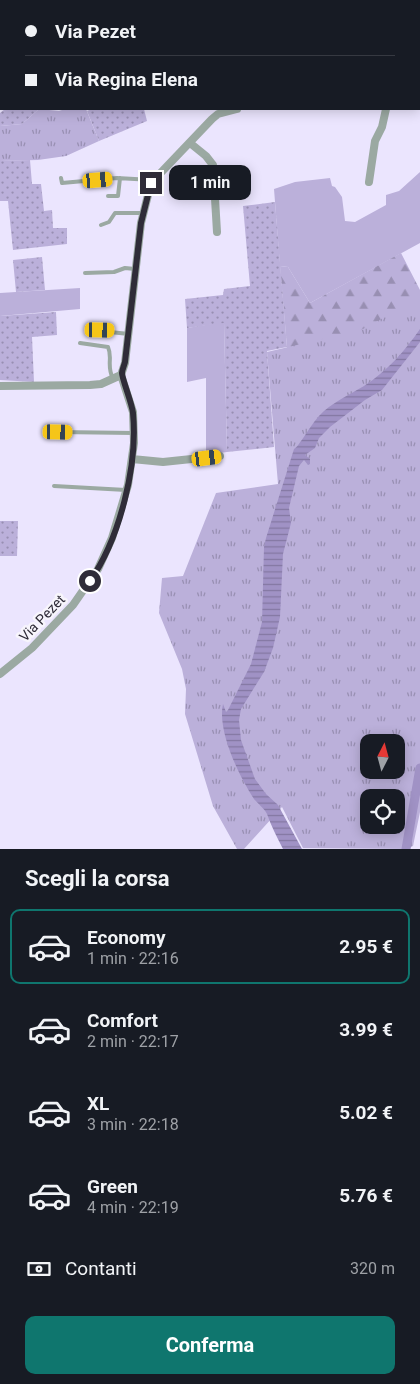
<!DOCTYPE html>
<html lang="it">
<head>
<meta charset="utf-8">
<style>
	body { margin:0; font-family:Roboto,sans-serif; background:#242831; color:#f1f3f6; height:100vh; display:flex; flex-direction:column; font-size:19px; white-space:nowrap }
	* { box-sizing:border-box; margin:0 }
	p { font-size:16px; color:#9ea1a6 }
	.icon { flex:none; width:28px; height:28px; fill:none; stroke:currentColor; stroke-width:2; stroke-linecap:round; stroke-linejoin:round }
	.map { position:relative; height:849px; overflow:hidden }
	.sheet { display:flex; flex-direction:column; background:#171b24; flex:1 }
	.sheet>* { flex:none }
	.top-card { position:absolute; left:0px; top:0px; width:420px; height:110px; box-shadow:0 2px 12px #0003; display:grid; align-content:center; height:110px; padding:0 25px; background:#171b24 }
	.needle { width:32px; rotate:6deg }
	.tools { position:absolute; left:360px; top:734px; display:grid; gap:10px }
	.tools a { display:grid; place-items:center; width:45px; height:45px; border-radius:10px; background:#171b24; box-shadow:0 2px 12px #0003; font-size:25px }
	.end { position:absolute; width:22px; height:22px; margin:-11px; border:6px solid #2f2c38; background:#fff; box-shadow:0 0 0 2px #fff }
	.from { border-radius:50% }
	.bubble { position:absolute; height:35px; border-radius:10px; background:#171b24; box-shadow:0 2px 12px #0003; font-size:16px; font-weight:700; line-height:35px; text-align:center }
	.car { position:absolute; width:15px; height:30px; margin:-15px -8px; border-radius:6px; box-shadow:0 0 4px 1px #0007; background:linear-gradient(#f5c518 24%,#345 0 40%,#f5c518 0 76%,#345 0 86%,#f5c518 0) }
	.top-card b { display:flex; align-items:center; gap:18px; height:48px; font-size:19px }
	.top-card b+b { border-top:1px solid #363941 }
	.top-card i { width:12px; height:12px; background:#f1f3f6 }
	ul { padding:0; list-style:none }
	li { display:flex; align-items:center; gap:15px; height:75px; margin:0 10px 8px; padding:0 15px; border:2px solid transparent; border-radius:10px }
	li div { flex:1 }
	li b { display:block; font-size:19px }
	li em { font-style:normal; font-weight:700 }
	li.selected { border-color:#0f766e }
	li>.icon { width:45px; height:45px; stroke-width:1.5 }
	h2 { padding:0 25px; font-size:22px; line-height:60px }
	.pay { display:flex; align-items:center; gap:12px; height:55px; padding:0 25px; font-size:19px }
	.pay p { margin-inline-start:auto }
	.primary-button { display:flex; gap:10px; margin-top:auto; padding:10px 25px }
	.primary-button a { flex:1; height:58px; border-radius:10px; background:#0f766e; color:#fff; font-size:20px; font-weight:700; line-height:58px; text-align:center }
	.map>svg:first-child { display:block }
</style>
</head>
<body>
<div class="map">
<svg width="420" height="849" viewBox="0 0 420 849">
	<defs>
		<pattern id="forest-firs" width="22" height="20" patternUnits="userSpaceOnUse" patternTransform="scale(1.25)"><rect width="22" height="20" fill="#bbb0da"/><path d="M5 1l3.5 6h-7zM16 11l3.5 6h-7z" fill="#988fb2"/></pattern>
		<pattern id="park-tufts" width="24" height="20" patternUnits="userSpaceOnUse" patternTransform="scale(1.25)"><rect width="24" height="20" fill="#bbb0da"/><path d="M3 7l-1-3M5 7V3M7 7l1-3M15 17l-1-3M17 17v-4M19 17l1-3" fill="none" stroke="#988fb2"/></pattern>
		<pattern id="garden-dots" width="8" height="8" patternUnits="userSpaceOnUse" patternTransform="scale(1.25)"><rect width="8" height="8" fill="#bbb0da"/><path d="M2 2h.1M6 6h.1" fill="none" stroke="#988fb2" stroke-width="1.8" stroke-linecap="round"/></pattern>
		<pattern id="water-rules" width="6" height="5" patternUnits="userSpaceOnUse" patternTransform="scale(1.25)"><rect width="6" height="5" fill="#a092c5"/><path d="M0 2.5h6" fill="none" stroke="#8377a1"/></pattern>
	</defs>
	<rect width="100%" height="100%" fill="#ebe5fe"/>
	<path fill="#bbb0da" d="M420,172V243L310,303L288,267L280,266L274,189L295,182L330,178L332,186L335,187L342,197L345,221L355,222L386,205V195L399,191Z
		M80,288V309L0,316V293Z
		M224,322L227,452L206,455V378L187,382V328Z"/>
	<path fill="url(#forest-firs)" d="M401,253L420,290V328L187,689L184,577L280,484L287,347L280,266L288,267L310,303Z"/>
	<path fill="url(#park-tufts)" fill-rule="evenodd" d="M39,109L59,111L65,109H86L99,141L66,156L38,160L0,161V126L22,124Z
		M420,298V812L413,846L407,849L303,848L282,807L244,849H237L213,806L185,714L186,689L182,669L159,613L162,578L183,576L216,493L278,484L267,352L361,330ZM369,742H396V770H369ZM369,798H396V825H369Z"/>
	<path fill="url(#garden-dots)" d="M5,109H39L22,124L0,126V113Z
		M92,109H144L147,121L99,141L87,111Z
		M30,160L32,184H41L44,211L52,210L53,228H67V244L13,250L8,201H0V161Z
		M275,202L287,347L267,351L274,447L227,452L224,323L187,328L185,299L223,295L224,289L250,286L243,206Z
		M42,257L45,290L16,292L13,260Z
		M56,312L57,335L32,337L34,382L0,380V316Z
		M0,521H18L17,556H0Z"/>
	<path fill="url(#water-rules)" d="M420,329V342L382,390L365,400L330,427L319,438L315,448L305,455L310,459V464L308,465L304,460L299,466L289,508L291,523L283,554L280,617L273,648L264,672L241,709L239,720L241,740L255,779L266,794L278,805L302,849H283C277,837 271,826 267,814C264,808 258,804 254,799C239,776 217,731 223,704L226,712L228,710L251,664L262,622L264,547L266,538L294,449C298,448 312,423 319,416C331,403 349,395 364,386C388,370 404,352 420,329Z"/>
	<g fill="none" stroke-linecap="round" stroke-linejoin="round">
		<path stroke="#a092c5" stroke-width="9" d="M406,849L420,768"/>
		<path stroke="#9ba9a2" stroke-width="4" d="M133,1L137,0
			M61,178L62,183L117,178L152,180
			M108,196H118L120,178
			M101,225L109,222L115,213H143
			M85,273L114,272L125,268L135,269
			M100,331L129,334
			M80,343L108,347C113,358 106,365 113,379
			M58,432L134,433
			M54,486L126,490"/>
		<path stroke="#9ba9a2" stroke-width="8" d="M307,1L308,0
			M419,12L420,10
			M190,143L206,156L213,165L217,232
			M369,182L375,141L382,127L386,109
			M0,386L90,385L101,384L121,375
			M132,459L163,462L220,456
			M0,674L32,648L73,605L98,569L112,538L128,485L134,443L133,412L121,375L125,363L141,223L151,183L212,119L218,114L237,109"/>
		<path stroke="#758a7f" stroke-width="11" d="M194,0V1
			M58,1L59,0
			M0,50L1,49
			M419,72H420"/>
	</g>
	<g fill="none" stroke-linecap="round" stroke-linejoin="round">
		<path stroke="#2f2c38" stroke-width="6" d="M90,581C120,538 138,465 133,413C132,403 122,379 122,373C122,370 124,366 125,362L141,223L151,183"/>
	</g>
	<g text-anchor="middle" stroke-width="5" stroke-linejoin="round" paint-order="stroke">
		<g font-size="14" fill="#2f2c38" stroke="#f7f5fc">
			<text transform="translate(42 618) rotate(-46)" y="5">Via Pezet</text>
		</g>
	</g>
</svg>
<div class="tools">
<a><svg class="needle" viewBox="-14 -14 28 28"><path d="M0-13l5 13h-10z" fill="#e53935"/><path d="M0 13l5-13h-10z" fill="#9ea1a6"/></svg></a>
<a><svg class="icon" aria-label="locate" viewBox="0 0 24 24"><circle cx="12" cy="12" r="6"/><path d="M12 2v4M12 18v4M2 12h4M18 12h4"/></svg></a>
</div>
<i class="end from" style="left:90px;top:581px"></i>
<i class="end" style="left:151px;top:183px"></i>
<div class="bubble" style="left:169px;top:165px;width:82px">1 min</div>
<i class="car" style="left:98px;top:180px;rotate:85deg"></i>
<i class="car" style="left:100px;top:330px;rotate:91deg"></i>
<i class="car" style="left:58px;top:432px;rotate:91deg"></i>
<i class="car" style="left:207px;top:458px;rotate:83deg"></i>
<div class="top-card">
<b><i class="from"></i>Via Pezet</b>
<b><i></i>Via Regina Elena</b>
</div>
</div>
<section class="sheet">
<h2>Scegli la corsa</h2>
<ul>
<li class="selected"><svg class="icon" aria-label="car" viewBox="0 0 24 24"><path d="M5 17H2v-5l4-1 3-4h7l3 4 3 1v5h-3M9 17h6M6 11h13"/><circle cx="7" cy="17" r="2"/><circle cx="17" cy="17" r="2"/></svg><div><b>Economy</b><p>1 min · 22:16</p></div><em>2.95 €</em></li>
<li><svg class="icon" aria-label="car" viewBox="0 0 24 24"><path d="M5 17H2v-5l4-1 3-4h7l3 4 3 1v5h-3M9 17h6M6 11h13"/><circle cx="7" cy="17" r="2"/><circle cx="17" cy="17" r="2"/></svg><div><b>Comfort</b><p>2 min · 22:17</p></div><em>3.99 €</em></li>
<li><svg class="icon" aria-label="car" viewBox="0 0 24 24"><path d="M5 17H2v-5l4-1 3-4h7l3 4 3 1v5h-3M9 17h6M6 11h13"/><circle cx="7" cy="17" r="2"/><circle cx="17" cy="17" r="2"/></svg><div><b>XL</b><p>3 min · 22:18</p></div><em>5.02 €</em></li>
<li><svg class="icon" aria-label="car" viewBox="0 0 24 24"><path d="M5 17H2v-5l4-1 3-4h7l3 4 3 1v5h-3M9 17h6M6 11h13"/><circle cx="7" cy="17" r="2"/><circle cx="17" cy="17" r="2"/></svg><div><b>Green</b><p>4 min · 22:19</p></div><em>5.76 €</em></li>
</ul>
<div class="pay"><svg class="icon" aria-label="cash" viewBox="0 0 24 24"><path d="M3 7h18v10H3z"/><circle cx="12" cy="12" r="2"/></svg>Contanti<p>320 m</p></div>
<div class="primary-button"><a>Conferma</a></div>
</section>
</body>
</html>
